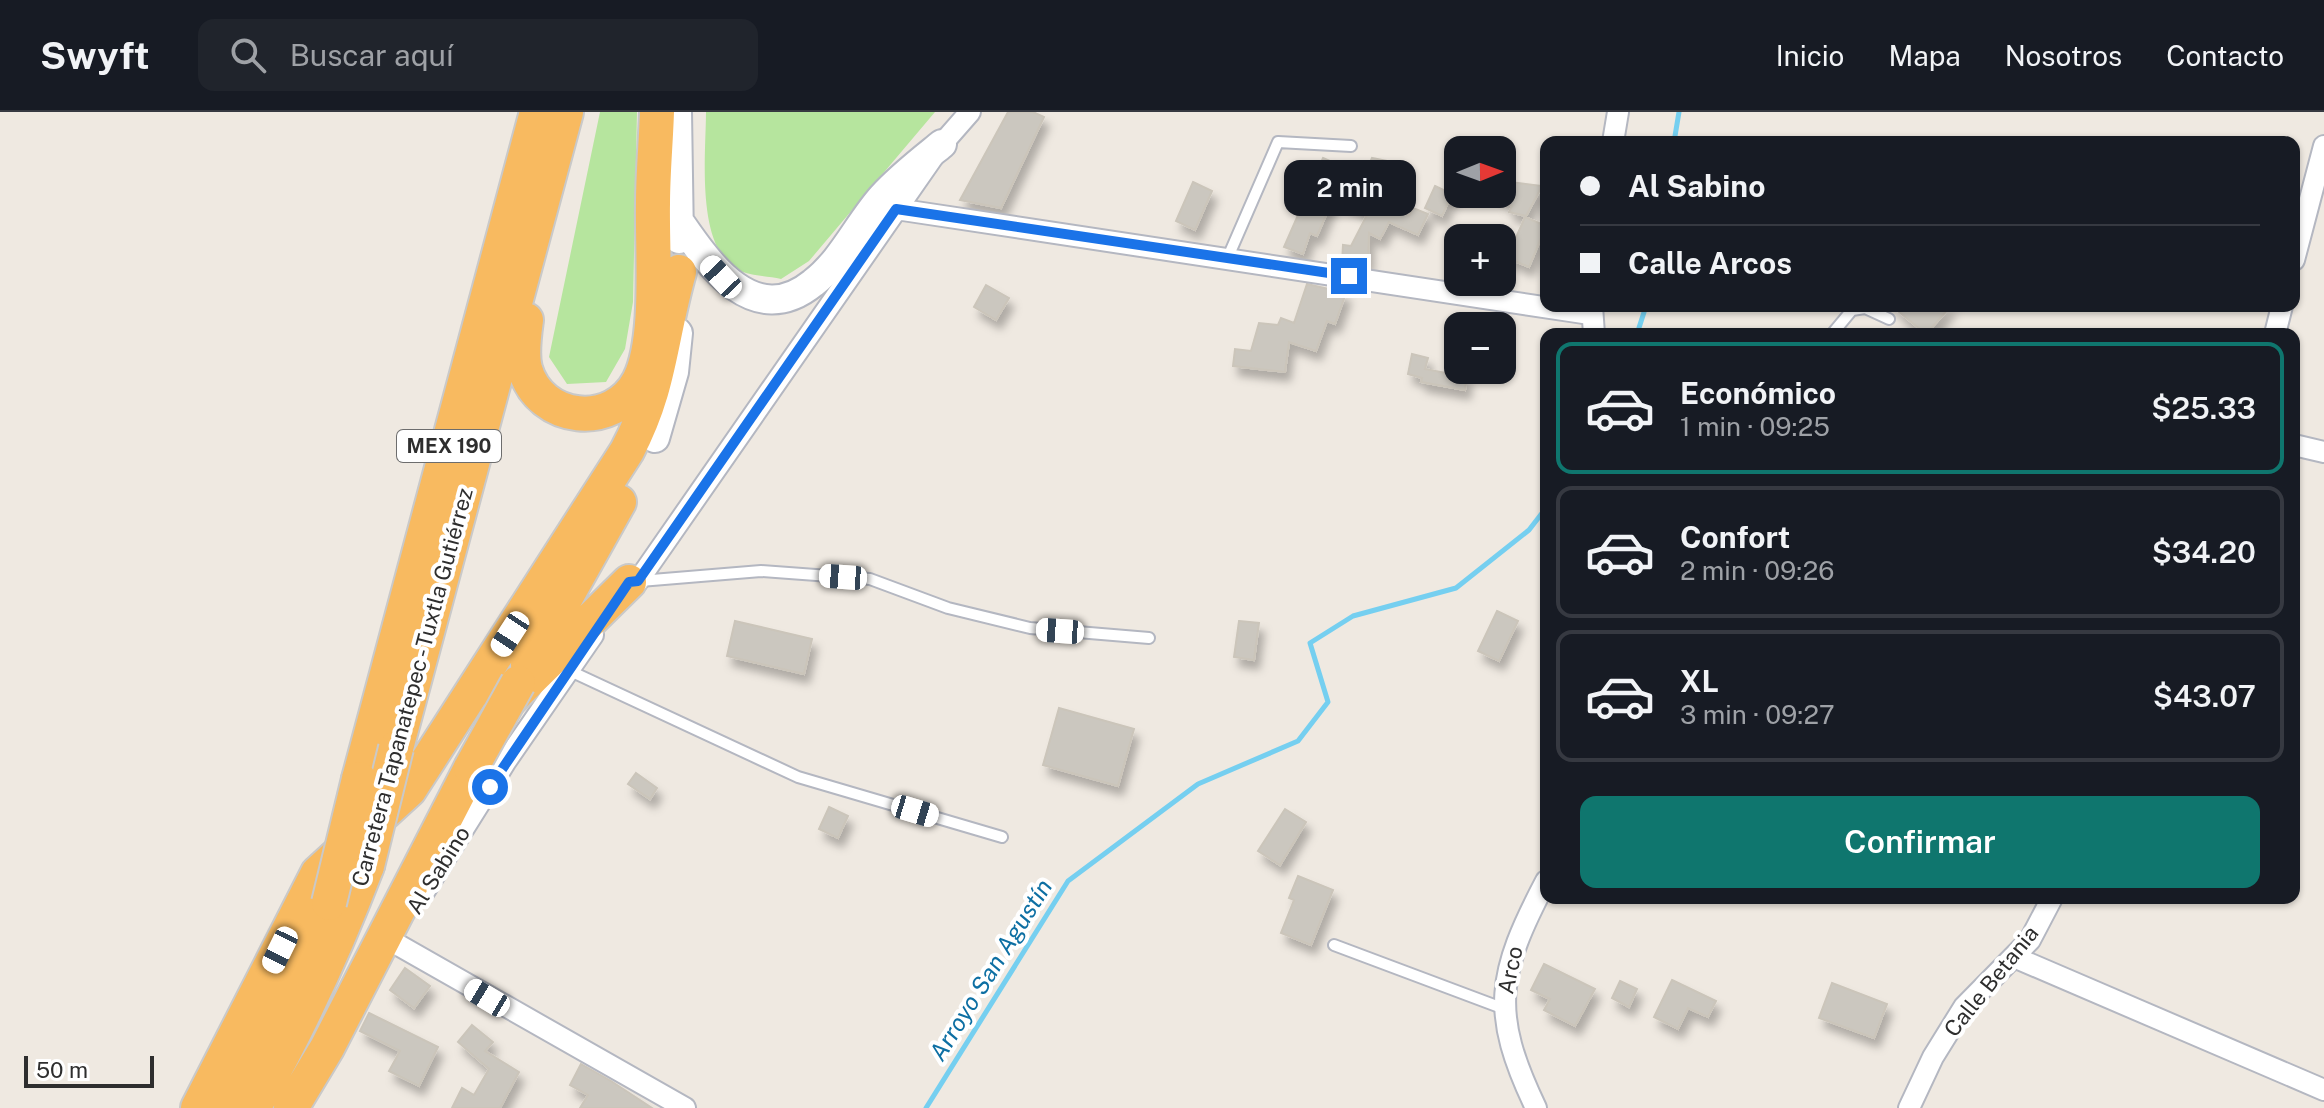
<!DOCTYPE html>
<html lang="es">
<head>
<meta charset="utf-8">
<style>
	body { margin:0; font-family:"Public Sans",sans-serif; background:#20242c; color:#f1f3f6; height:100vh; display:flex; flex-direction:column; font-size:30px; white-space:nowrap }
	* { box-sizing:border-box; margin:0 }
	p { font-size:26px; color:#9ea1a6 }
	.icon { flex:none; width:44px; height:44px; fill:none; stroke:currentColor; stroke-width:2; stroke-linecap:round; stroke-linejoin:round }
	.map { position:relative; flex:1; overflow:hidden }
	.details { position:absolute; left:1540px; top:216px; width:760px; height:576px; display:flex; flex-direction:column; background:#171b24; border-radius:16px; box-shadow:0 2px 6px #0004 }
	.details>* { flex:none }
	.hud { position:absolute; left:1540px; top:24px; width:760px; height:176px; border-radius:16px; box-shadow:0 2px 6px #0004; display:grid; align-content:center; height:176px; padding:0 40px; background:#171b24 }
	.needle { width:52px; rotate:89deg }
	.fabs { position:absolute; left:1444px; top:24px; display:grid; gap:16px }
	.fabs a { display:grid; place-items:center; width:72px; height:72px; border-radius:16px; background:#171b24; box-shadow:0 2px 6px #0004; font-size:40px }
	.scale { position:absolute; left:24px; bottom:20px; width:130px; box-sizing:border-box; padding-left:8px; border:4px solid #2e2e2e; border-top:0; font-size:22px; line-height:28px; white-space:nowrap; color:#2e2e2e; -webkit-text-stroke:6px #fff; paint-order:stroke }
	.end { position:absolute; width:36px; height:36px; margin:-18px; border:10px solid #1a73e8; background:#fff; box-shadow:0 0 0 4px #fff }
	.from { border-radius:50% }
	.bubble { position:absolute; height:56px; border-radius:16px; background:#171b24; box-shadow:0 2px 6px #0004; font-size:26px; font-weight:600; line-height:56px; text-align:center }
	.car { position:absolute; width:24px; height:48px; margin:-24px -12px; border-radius:10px; box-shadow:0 0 6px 2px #0007; background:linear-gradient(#fff 24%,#345 0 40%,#fff 0 76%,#345 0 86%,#fff 0) }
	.hud b { display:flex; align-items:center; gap:28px; height:76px; font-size:30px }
	.hud b+b { border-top:2px solid #363941 }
	.hud i { width:20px; height:20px; background:#f1f3f6 }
	ul { padding:14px 0 0; list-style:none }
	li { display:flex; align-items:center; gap:24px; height:132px; margin:0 16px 12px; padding:0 24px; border:4px solid #363941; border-radius:16px }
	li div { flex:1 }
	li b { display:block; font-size:30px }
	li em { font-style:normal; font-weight:600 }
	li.current { border-color:#0f766e }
	li>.icon { width:72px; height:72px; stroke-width:1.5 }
	.primary-button { display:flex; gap:16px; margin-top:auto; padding:16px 40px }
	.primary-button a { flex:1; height:92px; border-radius:16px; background:#0f766e; color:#fff; font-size:32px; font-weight:600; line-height:92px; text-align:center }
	header { display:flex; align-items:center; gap:48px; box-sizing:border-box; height:112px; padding:0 40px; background:#171b24; border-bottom:2px solid #363941 }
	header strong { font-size:38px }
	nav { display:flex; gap:44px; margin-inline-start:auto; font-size:28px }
	.search { width:560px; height:72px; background:#20242c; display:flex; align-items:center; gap:20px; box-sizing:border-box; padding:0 28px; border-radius:16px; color:#9ea1a6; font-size:30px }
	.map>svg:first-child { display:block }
</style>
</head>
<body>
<header>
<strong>Swyft</strong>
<div class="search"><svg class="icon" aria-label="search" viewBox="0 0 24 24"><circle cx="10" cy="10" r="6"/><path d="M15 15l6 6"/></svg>Buscar aquí</div>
<nav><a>Inicio</a><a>Mapa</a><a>Nosotros</a><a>Contacto</a></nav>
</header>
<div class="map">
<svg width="2324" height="996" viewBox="0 0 2324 996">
	<defs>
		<filter id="shadow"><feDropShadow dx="5" dy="9" stdDeviation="4" flood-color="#0004"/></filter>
	</defs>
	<rect width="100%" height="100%" fill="#efe9e1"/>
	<path fill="#b6e59e" d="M600,0H637L633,190L625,237L606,270L567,272L549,245Z
		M706,0H935L809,149L781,167C768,164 750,164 738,158C695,136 706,41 706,0Z"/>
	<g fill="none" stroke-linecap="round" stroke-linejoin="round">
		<path stroke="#75cff0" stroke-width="5" d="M1674,30L1679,0
			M1637,222L1646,194
			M926,996L1068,769L1198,672L1298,629L1328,590L1310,531L1353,504L1456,476L1529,418L1546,396"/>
	</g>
	<path fill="#cbc7bf" stroke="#cbc5ba" stroke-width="2" filter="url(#shadow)" d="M1008,0H1033L1044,5L1001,96L960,88Z
		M1323,46L1364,64L1372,46L1392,50L1374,86L1409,104L1413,96L1428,102L1418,123L1389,110L1380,127L1369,121L1368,152L1342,151L1343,133L1351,134L1368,101L1344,90L1345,59L1317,124L1310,121L1303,142L1284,135Z
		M1502,69L1542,74L1526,104L1509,100L1512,94L1502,89Z
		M1193,70L1212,79L1195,118L1176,109Z
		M1435,74L1452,82L1442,104L1425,96Z
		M1525,105L1546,114L1529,155L1507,146Z
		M1307,172L1346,181L1335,212L1327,209L1316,239L1289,230L1285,260L1233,254L1235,237L1251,239L1259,211L1278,213L1281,206L1294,211Z
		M986,173L1009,186L996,208L974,195Z
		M1892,194H1951L1926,222Z
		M1412,242L1428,246L1425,257L1467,265L1465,278L1421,270L1422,266L1408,262Z
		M1497,499L1518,509L1499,549L1478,539Z
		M735,509L812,527L804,562L727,544Z
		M1239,509L1259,511L1254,548L1234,545Z
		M1059,596L1134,617L1118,674L1043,653Z
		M636,661L657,676L650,687L628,672Z
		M829,695L848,704L838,726L819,717Z
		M1285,697L1306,710L1280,753L1258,739Z
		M1298,764L1333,778L1311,833L1281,821L1294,788L1289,786Z
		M1544,852L1595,877L1575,914L1544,898L1550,887L1531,878Z
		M405,856L430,874L414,896L390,878Z
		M1672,868L1716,889L1708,905L1688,896L1678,917L1654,905Z
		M1620,869L1637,877L1629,895L1612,886Z
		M1832,871L1887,892L1874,926L1819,906Z
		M369,901L438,935L419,974L389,959L400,939L360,919Z
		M472,913L493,930L485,939L519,960L500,996H452L462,976L474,983L489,957L458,930Z
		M581,952L611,969L652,996H580L588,983L570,973Z"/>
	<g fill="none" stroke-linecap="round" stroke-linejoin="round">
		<defs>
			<path id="service" d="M1228,145L1278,30L1351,34
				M1832,222L1852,198L1865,196L1889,207
				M640,469L761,459L870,467L948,496L1030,516L1149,526
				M568,558L798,665L1002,725
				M1334,833L1502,896"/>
			<path id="minor" d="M1613,30L1618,0
				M896,97L1590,202
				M2294,148L2324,34
				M1592,194L1594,222
				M2275,222L2282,194
				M2294,333L2324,340
				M625,477L629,470L638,469L942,32L970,0
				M424,780L506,649L593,523
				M393,830L685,996
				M2014,845L2324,978
				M1536,996C1490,900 1497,862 1546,769
				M1909,996L1933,945L1964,895L2030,828L2052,786"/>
			<path id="secondary" d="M677,0L679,127
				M679,109C708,151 754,219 813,171C842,149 858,112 882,85C900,65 921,49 942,32
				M655,326L674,260L678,221"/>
			<path id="trunk" d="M526,208C524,223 521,242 525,257C540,310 613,318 639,269C660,228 652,139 653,92C653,61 656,31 657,0
				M528,553L619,390
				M501,596L629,470
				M396,636L566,0
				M359,667L537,0
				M198,996L318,761L409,678L627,339C661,275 660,227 679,160
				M226,996L252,951L316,817
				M253,996C298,919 335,837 367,754
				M291,996L327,936L471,656"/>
		</defs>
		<use href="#service" stroke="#b4b7c1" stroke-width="14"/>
		<use href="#minor" stroke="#b4b7c1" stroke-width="24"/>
		<use href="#secondary" stroke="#b4b7c1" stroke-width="32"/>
		<use href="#trunk" stroke="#c9c9c9" stroke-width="38"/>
		<use href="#service" stroke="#fff" stroke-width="10"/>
		<use href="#minor" stroke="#fff" stroke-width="20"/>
		<use href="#secondary" stroke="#fff" stroke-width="28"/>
		<use href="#trunk" stroke="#f8ba60" stroke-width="34"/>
		<defs>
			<path id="trunk-bridge" d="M471,656L518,571
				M367,754L396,636
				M329,791L359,667"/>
		</defs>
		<use href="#trunk-bridge" stroke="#c9c9c9" stroke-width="38" stroke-linecap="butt"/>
		<use href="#trunk-bridge" stroke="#f8ba60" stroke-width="34"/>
	</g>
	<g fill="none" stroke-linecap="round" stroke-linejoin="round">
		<path stroke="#1a73e8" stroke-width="10" d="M490,675L629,470L638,469L896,97L1349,164"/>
	</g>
	<g text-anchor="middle" stroke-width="8" stroke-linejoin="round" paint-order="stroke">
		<rect fill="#fff" stroke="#6d6d6d" stroke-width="2" x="397" y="318" width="104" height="32" rx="6"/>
		<g font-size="20" font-weight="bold" fill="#2e2e2e">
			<text x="449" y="341">MEX 190</text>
		</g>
		<g font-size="22" fill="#2e2e2e" stroke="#fff">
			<text transform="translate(412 575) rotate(-75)" y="8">Carretera Tapanatepec - Tuxtla Gutiérrez</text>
			<text transform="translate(438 758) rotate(-58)" y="8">Al Sabino</text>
			<text transform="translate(1510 858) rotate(-78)" y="8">Arco</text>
			<text transform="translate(1991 869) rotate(-51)" y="8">Calle Betania</text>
		</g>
		<g font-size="24" font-style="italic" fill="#0d6fa3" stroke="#fff">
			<text transform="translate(991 858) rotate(-58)" y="8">Arroyo San Agustín</text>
		</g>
	</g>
</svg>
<div class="fabs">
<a><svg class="needle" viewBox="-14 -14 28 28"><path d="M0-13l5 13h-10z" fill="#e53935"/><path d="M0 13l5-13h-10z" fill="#9ea1a6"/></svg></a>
<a>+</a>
<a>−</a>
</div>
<div class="scale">50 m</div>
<i class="end from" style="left:490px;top:675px"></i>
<i class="end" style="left:1349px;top:164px"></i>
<div class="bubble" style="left:1284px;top:48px;width:132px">2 min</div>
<i class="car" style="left:721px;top:165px;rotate:317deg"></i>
<i class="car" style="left:843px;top:465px;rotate:274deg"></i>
<i class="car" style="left:1060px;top:519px;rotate:274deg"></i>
<i class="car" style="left:510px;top:522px;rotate:213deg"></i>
<i class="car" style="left:915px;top:699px;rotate:107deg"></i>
<i class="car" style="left:280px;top:838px;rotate:206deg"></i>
<i class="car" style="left:487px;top:886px;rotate:301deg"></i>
<div class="hud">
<b><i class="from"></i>Al Sabino</b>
<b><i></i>Calle Arcos</b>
</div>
<section class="details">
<ul>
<li class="current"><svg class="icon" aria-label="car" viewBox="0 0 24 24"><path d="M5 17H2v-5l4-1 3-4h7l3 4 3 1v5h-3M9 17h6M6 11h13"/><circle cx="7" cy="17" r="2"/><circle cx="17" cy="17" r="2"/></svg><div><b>Económico</b><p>1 min · 09:25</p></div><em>$25.33</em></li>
<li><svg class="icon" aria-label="car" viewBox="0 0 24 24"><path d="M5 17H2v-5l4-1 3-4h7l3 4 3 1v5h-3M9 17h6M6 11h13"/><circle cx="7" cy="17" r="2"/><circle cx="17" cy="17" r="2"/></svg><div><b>Confort</b><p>2 min · 09:26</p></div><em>$34.20</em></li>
<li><svg class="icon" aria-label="car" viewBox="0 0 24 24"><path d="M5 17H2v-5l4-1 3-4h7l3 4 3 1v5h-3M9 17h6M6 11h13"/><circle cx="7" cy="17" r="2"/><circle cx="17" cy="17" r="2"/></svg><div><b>XL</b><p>3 min · 09:27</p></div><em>$43.07</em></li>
</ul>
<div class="primary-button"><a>Confirmar</a></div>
</section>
</div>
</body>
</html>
